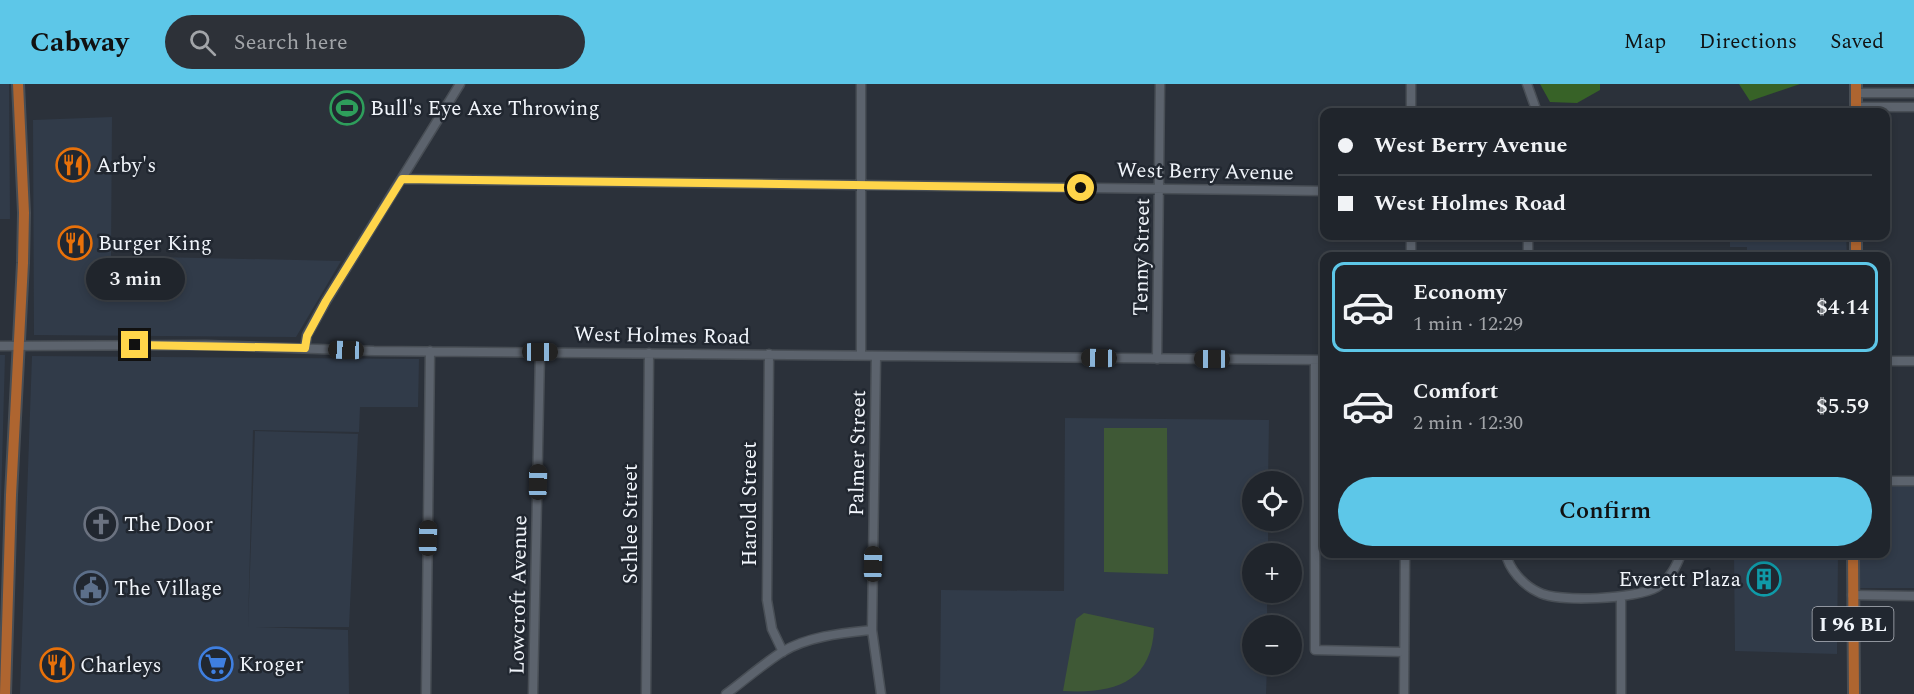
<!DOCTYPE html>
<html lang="en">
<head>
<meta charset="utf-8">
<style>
	body { margin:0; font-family:Spectral,serif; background:#2d3138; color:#f1f3f6; height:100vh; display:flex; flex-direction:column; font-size:22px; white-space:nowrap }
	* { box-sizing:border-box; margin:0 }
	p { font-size:20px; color:#a2a5a9 }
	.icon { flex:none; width:33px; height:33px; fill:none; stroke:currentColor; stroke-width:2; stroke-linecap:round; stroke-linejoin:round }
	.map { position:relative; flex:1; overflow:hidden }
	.sheet { position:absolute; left:1320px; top:168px; width:570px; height:306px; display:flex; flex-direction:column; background:#20252c; border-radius:12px; box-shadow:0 3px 9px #0003,0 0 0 2px #3d4248 }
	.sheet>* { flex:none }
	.hud { position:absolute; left:1320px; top:24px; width:570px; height:132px; border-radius:12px; box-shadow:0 3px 9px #0003,0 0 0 2px #3d4248; display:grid; align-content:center; height:132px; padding:0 18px; background:#20252c }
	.tools { position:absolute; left:1242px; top:387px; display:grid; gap:12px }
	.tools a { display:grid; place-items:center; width:60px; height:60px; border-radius:50%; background:#20252c; box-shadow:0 3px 9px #0003,0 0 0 2px #3d4248; font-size:30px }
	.end { position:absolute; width:27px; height:27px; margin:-14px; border:8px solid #ffd54a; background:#111; box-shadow:0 0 0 3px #111 }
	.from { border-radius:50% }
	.bubble { position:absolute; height:42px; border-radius:21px; background:#20252c; box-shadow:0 3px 9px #0003,0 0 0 2px #3d4248; font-size:20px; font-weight:600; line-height:42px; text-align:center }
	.car { position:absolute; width:18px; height:36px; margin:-18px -9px; border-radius:8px; box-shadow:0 0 4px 2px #0007; background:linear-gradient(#222 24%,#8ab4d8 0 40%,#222 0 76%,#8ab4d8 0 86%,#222 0) }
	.hud b { display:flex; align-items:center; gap:21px; height:57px; font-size:22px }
	.hud b+b { border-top:2px solid #3d4248 }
	.hud i { width:15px; height:15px; background:#f1f3f6 }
	ul { padding:10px 0 0; list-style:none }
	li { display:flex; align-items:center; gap:18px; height:90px; margin:0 12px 9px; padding:0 6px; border:3px solid transparent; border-radius:12px }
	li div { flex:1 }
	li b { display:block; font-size:22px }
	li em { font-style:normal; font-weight:600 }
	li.current { border-color:#5dc7e8 }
	li>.icon { width:54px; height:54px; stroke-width:1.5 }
	.button { display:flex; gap:12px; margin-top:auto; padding:12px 18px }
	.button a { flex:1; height:69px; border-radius:36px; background:#5dc7e8; color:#111; font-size:24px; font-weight:600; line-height:69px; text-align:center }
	header { display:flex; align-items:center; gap:36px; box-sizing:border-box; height:84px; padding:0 30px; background:#5dc7e8; color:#111 }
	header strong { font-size:28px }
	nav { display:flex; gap:33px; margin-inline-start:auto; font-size:21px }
	.search { width:420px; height:54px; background:#2d3138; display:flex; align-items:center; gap:15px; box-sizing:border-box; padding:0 21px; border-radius:33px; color:#a2a5a9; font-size:22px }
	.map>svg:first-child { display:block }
</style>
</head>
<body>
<header>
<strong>Cabway</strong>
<div class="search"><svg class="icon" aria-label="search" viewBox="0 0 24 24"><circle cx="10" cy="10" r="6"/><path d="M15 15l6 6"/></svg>Search here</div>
<nav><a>Map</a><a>Directions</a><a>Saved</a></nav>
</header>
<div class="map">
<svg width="1914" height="610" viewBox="0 0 1914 610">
	<rect width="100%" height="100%" fill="#2b313a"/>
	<path fill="#313b49" d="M0,0H9L10,135H0Z
		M112,33L111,172L341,177L296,253L34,251L33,36Z
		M1730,152H1846L1847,172H1747V163H1730Z
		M0,271H5L0,455Z
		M32,272L419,275L418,323H360L359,348L253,346L248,543L255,347L358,350L349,543H256L348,546L349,610H20Z
		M1065,334L1269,336L1268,397L1252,398V436L1268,437V469L1252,470V508L1267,509V541L1252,542V580L1267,581L1266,610H940L941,506L1064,507Z
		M1886,396H1914V504H1859L1860,470H1886Z
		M1734,470H1838L1837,570L1735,567Z"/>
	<path fill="#3f5936" d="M1104,344H1167L1168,490L1104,488Z
		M1084,529L1154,544C1152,599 1113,610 1063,607L1076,535Z"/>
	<path fill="#376227" d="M1540,0H1600V6L1577,19L1550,18Z
		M1739,0H1800L1750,17Z"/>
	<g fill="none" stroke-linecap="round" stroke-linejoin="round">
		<defs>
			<path id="minor" d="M861,0V271
				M1527,0L1537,28
				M1856,9H1914
				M1856,23H1914
				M1411,28V0
				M402,95L1324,107
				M1528,152V172
				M1411,172V152
				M0,262L206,261L374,267L1324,276
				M305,264L307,251L326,217L460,0
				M769,270L767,516L772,545L783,568
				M876,272L872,546L881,610
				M1157,275L1160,0
				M1315,276V566L1404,568
				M1886,277H1914
				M1886,397H1914
				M1506,470C1509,485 1523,501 1538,508C1558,519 1637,515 1657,503C1670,495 1676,483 1681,470
				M1852,511L1914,512
				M1621,514V610
				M426,610L430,267
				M533,610L540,268
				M646,610L649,269
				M726,610C745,596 763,580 782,568C808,552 843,549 872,546
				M1404,610L1405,470"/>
			<path id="major" d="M1856,0V28
				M1856,172V152
				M1853,470L1854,610
				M5,610L11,411L23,179L24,129L18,0"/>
		</defs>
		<use href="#minor" stroke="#484e55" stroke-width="11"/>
		<use href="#major" stroke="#484e55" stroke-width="14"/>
		<use href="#minor" stroke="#5c636d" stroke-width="8"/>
		<use href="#major" stroke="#ae6530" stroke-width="10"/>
	</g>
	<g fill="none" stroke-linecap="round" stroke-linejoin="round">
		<path stroke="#ffd54a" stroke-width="8" d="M135,261L305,264L307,252L326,217L402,95L1081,104"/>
	</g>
	<defs>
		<symbol id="stadium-ring" viewBox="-11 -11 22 22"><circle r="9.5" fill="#212730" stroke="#2e9e5b" stroke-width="1.5"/><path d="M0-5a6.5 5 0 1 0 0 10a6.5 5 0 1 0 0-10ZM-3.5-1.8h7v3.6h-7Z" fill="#2e9e5b"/></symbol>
		<symbol id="restaurant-ring" viewBox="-11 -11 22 22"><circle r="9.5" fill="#212730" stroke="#e8710a" stroke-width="1.5"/><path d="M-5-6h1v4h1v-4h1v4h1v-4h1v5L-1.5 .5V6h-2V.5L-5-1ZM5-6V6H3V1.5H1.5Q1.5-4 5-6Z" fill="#e8710a"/></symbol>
		<symbol id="church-ring" viewBox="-11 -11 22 22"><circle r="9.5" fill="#212730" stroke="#6b7280" stroke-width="1.5"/><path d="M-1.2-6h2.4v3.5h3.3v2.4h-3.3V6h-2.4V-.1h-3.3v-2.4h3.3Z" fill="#6b7280"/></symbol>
		<symbol id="building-ring" viewBox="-11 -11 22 22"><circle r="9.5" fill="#212730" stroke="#0f9aa8" stroke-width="1.5"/><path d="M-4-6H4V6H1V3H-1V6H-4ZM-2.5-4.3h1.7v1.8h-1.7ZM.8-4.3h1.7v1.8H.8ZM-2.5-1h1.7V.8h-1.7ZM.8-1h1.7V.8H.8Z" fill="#0f9aa8"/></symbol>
		<symbol id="civic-ring" viewBox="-11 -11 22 22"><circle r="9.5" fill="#212730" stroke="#5c6f8a" stroke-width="1.5"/><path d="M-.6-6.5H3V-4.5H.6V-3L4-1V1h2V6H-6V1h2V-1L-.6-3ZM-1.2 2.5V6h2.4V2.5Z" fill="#5c6f8a"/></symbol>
		<symbol id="supermarket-ring" viewBox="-11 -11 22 22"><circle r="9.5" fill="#212730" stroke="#3f7fe0" stroke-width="1.5"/><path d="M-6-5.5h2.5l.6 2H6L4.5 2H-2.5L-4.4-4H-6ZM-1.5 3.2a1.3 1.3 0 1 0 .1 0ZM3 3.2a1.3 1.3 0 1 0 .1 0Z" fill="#3f7fe0"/></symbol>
	</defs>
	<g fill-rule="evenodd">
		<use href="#stadium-ring" x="328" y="5" width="38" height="38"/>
		<use href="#restaurant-ring" x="54" y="62" width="38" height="38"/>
		<use href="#restaurant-ring" x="56" y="140" width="38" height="38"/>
		<use href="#church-ring" x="82" y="421" width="38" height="38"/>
		<use href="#building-ring" x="1745" y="476" width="38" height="38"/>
		<use href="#civic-ring" x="72" y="485" width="38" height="38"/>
		<use href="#supermarket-ring" x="197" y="561" width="38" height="38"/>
		<use href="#restaurant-ring" x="38" y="562" width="38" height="38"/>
	</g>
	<g text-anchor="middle" stroke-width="5" stroke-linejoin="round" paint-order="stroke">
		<rect fill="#212730" stroke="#b3b7be" stroke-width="1.5" x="1812.5" y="523" width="81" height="34" rx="4.5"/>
		<g font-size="20" font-weight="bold" fill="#f1f5fb">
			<text x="1853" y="547">I 96 BL</text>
		</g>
		<g font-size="21" fill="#f1f5fb" stroke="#212730" text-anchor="start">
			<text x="370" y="31">Bull's Eye Axe Throwing</text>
			<text x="96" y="88">Arby's</text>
			<text x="98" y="166">Burger King</text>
			<text x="124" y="447">The Door</text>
			<text x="1741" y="502" text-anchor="end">Everett Plaza</text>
			<text x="114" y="511">The Village</text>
			<text x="239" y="587">Kroger</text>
			<text x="80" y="588">Charleys</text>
		</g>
		<g font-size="21" fill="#f1f5fb" stroke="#212730">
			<text transform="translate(1205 87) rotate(1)" y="7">West Berry Avenue</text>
			<text transform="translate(1141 173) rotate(-89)" y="7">Tenny Street</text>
			<text transform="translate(662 251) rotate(1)" y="7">West Holmes Road</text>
			<text transform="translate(857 369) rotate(-89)" y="7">Palmer Street</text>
			<text transform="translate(749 420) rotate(-90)" y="7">Harold Street</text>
			<text transform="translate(630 440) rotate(-90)" y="7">Schlee Street</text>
			<text transform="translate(518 511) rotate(-89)" y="7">Lowcroft Avenue</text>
		</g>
	</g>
</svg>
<div class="tools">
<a><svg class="icon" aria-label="locate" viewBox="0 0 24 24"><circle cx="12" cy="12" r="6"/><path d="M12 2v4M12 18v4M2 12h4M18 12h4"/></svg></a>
<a>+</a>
<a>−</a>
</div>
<i class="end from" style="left:1081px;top:104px"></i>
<i class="end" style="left:135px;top:261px"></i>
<div class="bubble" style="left:86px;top:174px;width:99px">3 min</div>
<i class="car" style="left:346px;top:266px;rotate:272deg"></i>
<i class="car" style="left:540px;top:268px;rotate:90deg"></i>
<i class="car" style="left:1099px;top:274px;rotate:271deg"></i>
<i class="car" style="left:1212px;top:275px;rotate:270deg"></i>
<i class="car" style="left:538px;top:398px;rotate:1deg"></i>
<i class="car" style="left:428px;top:454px;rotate:1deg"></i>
<i class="car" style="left:873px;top:480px;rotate:1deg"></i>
<div class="hud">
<b><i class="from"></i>West Berry Avenue</b>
<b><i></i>West Holmes Road</b>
</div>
<section class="sheet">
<ul>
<li class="current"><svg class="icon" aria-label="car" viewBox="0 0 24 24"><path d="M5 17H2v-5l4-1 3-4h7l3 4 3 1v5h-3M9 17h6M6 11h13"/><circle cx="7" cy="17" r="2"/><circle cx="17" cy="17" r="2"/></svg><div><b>Economy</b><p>1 min · 12:29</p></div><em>$4.14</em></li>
<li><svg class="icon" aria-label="car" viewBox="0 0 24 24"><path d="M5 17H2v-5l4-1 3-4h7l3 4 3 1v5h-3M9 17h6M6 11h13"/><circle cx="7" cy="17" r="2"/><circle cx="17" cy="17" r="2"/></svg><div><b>Comfort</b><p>2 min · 12:30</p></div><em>$5.59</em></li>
</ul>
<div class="button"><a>Confirm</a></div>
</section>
</div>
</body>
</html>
